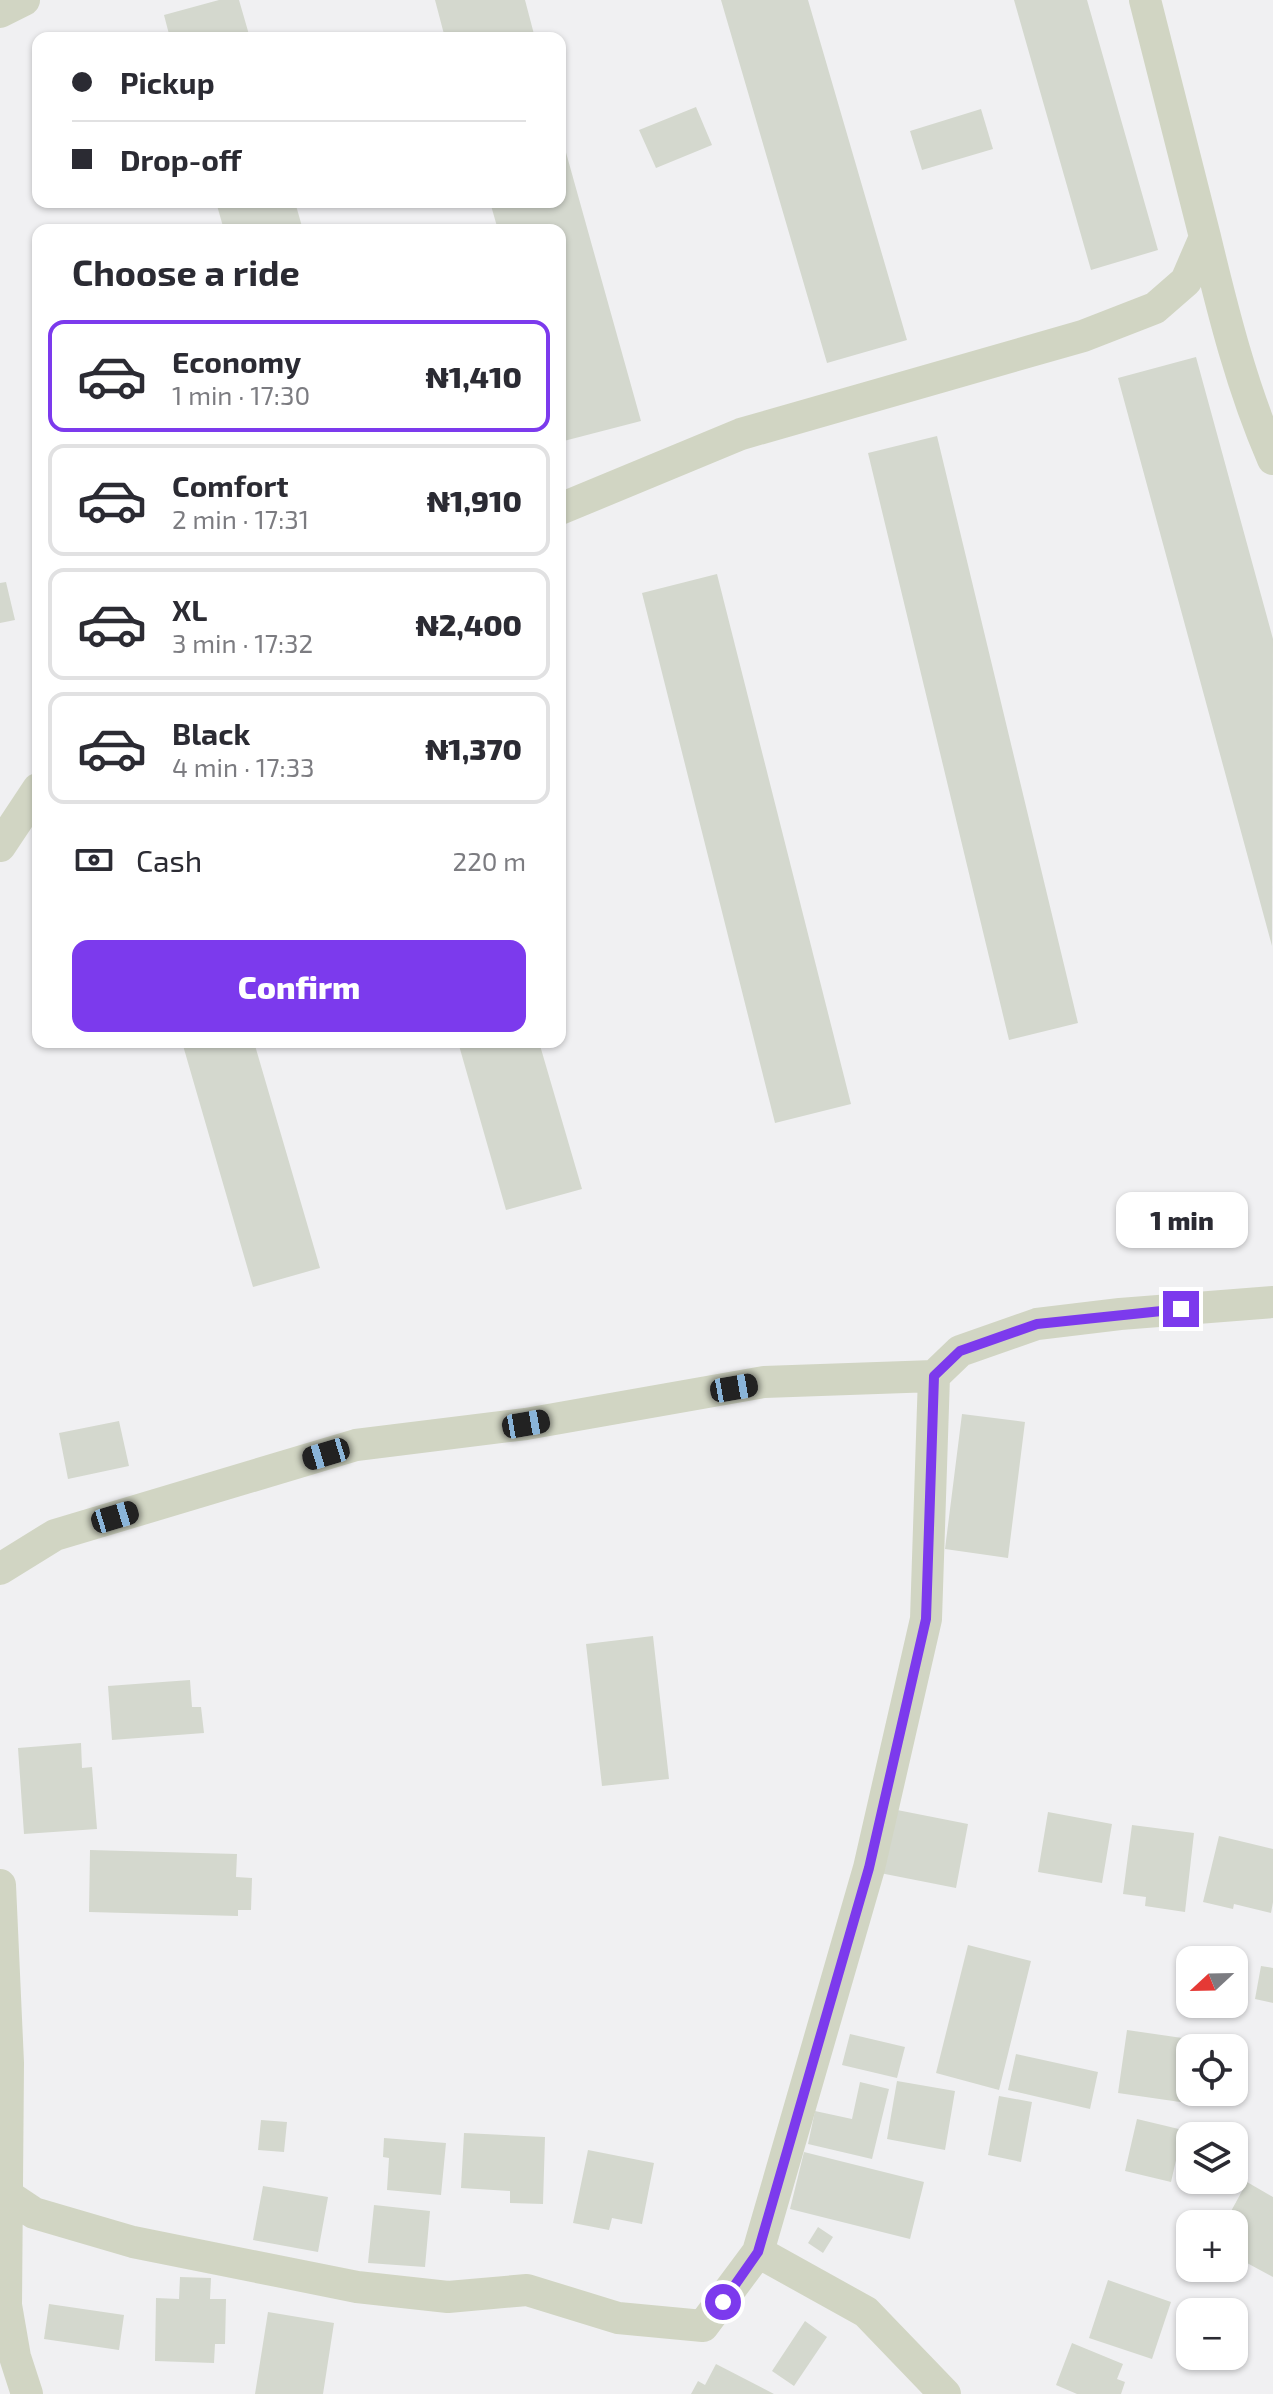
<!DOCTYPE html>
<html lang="en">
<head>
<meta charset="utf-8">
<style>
	body { margin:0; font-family:"Exo 2",sans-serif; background:#f2f2f3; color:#2b2b33; height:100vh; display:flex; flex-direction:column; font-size:30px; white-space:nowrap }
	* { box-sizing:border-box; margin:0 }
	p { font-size:26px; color:#7c7c81 }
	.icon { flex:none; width:44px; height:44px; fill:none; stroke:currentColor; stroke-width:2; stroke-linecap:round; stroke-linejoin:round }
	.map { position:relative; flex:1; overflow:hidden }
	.sheet { position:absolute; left:32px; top:224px; width:534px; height:824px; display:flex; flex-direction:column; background:#fff; border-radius:16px; box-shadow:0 2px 6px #0004 }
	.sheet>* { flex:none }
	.hud { position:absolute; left:32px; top:32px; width:534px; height:176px; border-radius:16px; box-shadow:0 2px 6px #0004; display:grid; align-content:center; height:176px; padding:0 40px; background:#fff }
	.needle { width:52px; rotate:248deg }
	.controls { position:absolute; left:1176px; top:1946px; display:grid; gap:16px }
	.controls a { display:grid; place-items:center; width:72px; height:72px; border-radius:16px; background:#fff; box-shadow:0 2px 6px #0004; font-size:40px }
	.end { position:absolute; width:36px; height:36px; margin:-18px; border:10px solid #7c3aed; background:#fff; box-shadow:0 0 0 4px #fff }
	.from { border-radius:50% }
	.bubble { position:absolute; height:56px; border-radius:16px; background:#fff; box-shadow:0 2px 6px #0004; font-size:26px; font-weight:800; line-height:56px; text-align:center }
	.car { position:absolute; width:24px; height:48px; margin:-24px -12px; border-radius:10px; box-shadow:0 0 6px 2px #0007; background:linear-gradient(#222 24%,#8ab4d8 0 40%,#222 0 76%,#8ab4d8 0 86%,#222 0) }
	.hud b { display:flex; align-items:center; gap:28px; height:76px; font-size:30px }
	.hud b+b { border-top:2px solid #e1e1e2 }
	.hud i { width:20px; height:20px; background:#2b2b33 }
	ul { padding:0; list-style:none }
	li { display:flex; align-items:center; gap:24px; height:112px; margin:0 16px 12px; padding:0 24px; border:4px solid #e1e1e2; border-radius:16px }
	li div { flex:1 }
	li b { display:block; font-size:30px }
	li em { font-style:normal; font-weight:800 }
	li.current { border-color:#7c3aed }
	li>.icon { width:72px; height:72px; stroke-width:1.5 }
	h2 { padding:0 40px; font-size:36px; line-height:96px }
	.pay { display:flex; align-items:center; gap:20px; height:88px; padding:0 40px; font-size:30px }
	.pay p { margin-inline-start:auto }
	.primary-button { display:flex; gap:16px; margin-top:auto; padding:16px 40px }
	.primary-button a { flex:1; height:92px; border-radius:16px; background:#7c3aed; color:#fff; font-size:32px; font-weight:800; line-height:92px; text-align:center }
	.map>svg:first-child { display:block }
</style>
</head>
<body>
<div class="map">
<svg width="1273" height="2394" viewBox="0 0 1273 2394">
	<rect width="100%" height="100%" fill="#f0f0f2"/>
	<path fill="#d4d8ce" d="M219,0H239L250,38H170L164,15Z
		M435,0H525L535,38H445Z
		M721,0H808L907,340L827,363Z
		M1014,0H1087L1158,250L1091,270Z
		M696,107L712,145L656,168L639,130Z
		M981,109L993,149L922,170L910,131Z
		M560,131L641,421L560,442V230H498L490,202H560Z
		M216,202H295L303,230H224Z
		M1196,357L1273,639L1272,946L1118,378Z
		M937,436L1078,1023L1009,1040L868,453Z
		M717,574L851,1104L775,1123L642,593Z
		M6,582L15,620L0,623V583Z
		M182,1042H254L320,1268L253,1287Z
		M458,1042H539L582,1189L506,1210Z
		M962,1414L1025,1422L1008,1558L945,1549Z
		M119,1421L129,1466L68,1479L59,1433Z
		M653,1636L669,1779L602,1786L586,1644Z
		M190,1680L192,1707H201L204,1733L112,1740L108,1686Z
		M81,1743L82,1768L92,1767L97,1829L24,1834L18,1748Z
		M892,1809L968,1824L956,1888L880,1873Z
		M1048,1812L1112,1824L1102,1883L1038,1872Z
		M1132,1825L1194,1833L1185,1912L1145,1906L1146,1897L1123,1894Z
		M1219,1836L1273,1849V1902L1271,1913L1234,1904L1233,1909L1203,1902Z
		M90,1850L237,1854L236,1877L252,1878L251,1910H238V1916L89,1912Z
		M968,1945L1031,1961L999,2090L936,2073Z
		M1261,1966L1273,1968V2003L1255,1999Z
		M1127,2030L1203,2041L1202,2048H1190V2082L1187,2103L1118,2093Z
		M850,2034L905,2047L897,2078L842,2065Z
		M1016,2054L1098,2072L1090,2109L1008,2090Z
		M897,2081L955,2091L945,2150L887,2139Z
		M860,2082L889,2089L872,2159L808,2144L815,2111L852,2119Z
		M999,2096L1032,2102L1021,2162L988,2155Z
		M1137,2119L1183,2130L1171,2182L1125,2171Z
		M261,2120L287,2122L284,2152L258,2150Z
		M464,2133L545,2137L543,2204L510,2203V2191L461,2188Z
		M384,2138L446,2143L441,2195L387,2190L389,2158L383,2157Z
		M588,2150L654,2163L642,2224L612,2218L609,2230L573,2223Z
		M804,2152L924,2182L910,2239L790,2209Z
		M1247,2182L1273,2197V2277L1234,2256V2224H1224Z
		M263,2186L328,2197L318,2252L253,2240Z
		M374,2205L430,2211L425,2267L368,2263Z
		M818,2227L833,2237L823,2253L808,2243Z
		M180,2277L211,2278L210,2299H226L225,2344H215L214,2363L155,2361L156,2298L179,2299Z
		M1108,2280L1171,2302L1152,2359L1089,2338Z
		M49,2304L124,2315L119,2350L44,2339Z
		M268,2312L334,2323L323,2394H255Z
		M805,2321L827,2337L794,2386L772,2371Z
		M1072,2343L1123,2364L1117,2379L1125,2382L1121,2394H1077L1056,2385Z
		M716,2364L774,2394H691L698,2381L705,2385Z"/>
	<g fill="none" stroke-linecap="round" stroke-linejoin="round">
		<path stroke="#d1d5c3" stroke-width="32" d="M0,12L24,0
			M1205,237C1223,312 1242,388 1273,459
			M560,509L741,434L1083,336L1155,308L1186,281L1205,237L1145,0
			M0,846L38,789
			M934,1376L960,1351L1037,1324L1120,1314L1273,1302
			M0,1569L55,1535L356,1445L526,1424L764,1382L934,1376L926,1619L869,1868L758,2252L866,2312L945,2394
			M0,1885L8,2063L6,2305L15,2357L27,2394
			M7,2195L34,2213L133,2242L357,2287L448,2297L527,2290L618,2318L703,2326L758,2252"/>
	</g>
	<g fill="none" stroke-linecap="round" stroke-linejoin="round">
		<path stroke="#7c3aed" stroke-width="10" d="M723,2302L758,2252L869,1868L926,1619L934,1376L960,1351L1037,1324L1181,1309"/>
	</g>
</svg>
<div class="controls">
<a><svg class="needle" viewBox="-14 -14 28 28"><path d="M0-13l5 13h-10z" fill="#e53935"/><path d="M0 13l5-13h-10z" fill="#7c7c81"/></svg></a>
<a><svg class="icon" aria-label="locate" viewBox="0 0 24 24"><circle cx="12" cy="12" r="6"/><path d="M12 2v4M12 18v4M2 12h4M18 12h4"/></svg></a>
<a><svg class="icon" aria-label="layers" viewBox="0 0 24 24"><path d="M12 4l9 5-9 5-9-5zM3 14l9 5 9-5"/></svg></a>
<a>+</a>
<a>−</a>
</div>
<i class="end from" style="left:723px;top:2302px"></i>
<i class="end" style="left:1181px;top:1309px"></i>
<div class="bubble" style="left:1116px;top:1192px;width:132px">1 min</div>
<i class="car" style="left:734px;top:1388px;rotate:80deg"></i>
<i class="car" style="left:526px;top:1424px;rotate:80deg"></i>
<i class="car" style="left:326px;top:1454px;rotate:253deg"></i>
<i class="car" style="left:115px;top:1517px;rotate:73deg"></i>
<div class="hud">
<b><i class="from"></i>Pickup</b>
<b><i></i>Drop-off</b>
</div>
<section class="sheet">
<h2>Choose a ride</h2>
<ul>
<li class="current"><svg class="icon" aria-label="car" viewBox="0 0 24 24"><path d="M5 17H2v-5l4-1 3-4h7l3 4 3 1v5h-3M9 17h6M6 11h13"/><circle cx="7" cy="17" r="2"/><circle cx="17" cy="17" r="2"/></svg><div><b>Economy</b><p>1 min · 17:30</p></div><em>₦1,410</em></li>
<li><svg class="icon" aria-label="car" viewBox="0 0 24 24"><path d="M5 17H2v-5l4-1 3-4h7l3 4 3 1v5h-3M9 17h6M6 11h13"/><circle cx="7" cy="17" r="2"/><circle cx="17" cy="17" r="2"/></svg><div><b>Comfort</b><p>2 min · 17:31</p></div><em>₦1,910</em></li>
<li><svg class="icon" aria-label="car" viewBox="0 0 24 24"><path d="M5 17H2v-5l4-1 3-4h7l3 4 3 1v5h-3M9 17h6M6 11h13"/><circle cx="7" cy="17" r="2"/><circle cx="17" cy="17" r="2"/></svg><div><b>XL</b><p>3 min · 17:32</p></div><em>₦2,400</em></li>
<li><svg class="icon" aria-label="car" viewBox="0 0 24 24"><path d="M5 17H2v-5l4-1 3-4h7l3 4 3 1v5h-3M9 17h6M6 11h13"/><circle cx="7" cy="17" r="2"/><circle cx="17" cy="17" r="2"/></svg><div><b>Black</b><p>4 min · 17:33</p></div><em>₦1,370</em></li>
</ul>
<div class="pay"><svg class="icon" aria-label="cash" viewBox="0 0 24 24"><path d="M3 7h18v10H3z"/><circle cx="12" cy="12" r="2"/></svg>Cash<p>220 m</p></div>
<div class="primary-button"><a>Confirm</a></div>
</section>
</div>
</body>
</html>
